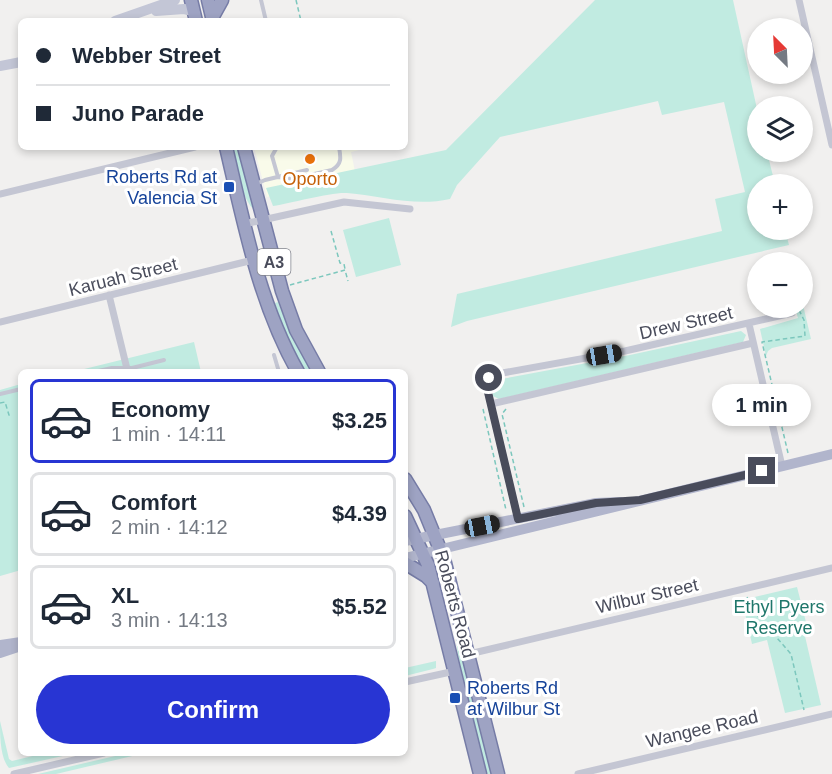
<!DOCTYPE html>
<html lang="en">
<head>
<meta charset="utf-8">
<style>
	body { margin:0; font-family:Helvetica,sans-serif; background:#f2f2f3; color:#1f2937; height:100vh; display:flex; flex-direction:column; font-size:22px; white-space:nowrap }
	* { box-sizing:border-box; margin:0 }
	p { font-size:20px; color:#747a83 }
	.icon { flex:none; width:33px; height:33px; fill:none; stroke:currentColor; stroke-width:2; stroke-linecap:round; stroke-linejoin:round }
	.map { position:relative; flex:1; overflow:hidden }
	.drawer { position:absolute; left:18px; top:369px; width:390px; height:387px; display:flex; flex-direction:column; background:#fff; border-radius:9px; box-shadow:0 3px 9px #0003 }
	.drawer>* { flex:none }
	.guide { position:absolute; left:18px; top:18px; width:390px; height:132px; border-radius:9px; box-shadow:0 3px 9px #0003; display:grid; align-content:center; height:132px; padding:0 18px; background:#fff }
	.needle { width:39px; rotate:336deg }
	.tools { position:absolute; left:747px; top:18px; display:grid; gap:12px }
	.tools a { display:grid; place-items:center; width:66px; height:66px; border-radius:50%; background:#fff; box-shadow:0 3px 9px #0003; font-size:30px }
	.end { position:absolute; width:27px; height:27px; margin:-14px; border:8px solid #494c5b; background:#fff; box-shadow:0 0 0 3px #fff }
	.from { border-radius:50% }
	.bubble { position:absolute; height:42px; border-radius:21px; background:#fff; box-shadow:0 3px 9px #0003; font-size:20px; font-weight:700; line-height:42px; text-align:center }
	.car { position:absolute; width:18px; height:36px; margin:-18px -9px; border-radius:8px; box-shadow:0 0 4px 2px #0007; background:linear-gradient(#222 24%,#8ab4d8 0 40%,#222 0 76%,#8ab4d8 0 86%,#222 0) }
	.guide b { display:flex; align-items:center; gap:21px; height:57px; font-size:22px }
	.guide b+b { border-top:2px solid #e0e1e3 }
	.guide i { width:15px; height:15px; background:#1f2937 }
	ul { padding:10px 0 0; list-style:none }
	li { display:flex; align-items:center; gap:18px; height:84px; margin:0 12px 9px; padding:0 6px; border:3px solid #e0e1e3; border-radius:9px }
	li div { flex:1 }
	li b { display:block; font-size:22px }
	li em { font-style:normal; font-weight:700 }
	li.on { border-color:#2835d3 }
	li>.icon { width:54px; height:54px; stroke-width:1.5 }
	.primary-button { display:flex; gap:12px; margin-top:auto; padding:12px 18px }
	.primary-button a { flex:1; height:69px; border-radius:36px; background:#2835d3; color:#fff; font-size:24px; font-weight:700; line-height:69px; text-align:center }
	.map>svg:first-child { display:block }
</style>
</head>
<body>
<div class="map">
<svg width="832" height="774" viewBox="0 0 832 774">
	<rect width="100%" height="100%" fill="#f1f0ef"/>
	<path fill="#f9fbea" d="M254,147H371L351,152L356,176L267,197Z"/>
	<path fill="#c1ebe1" d="M595,0H733L757,109L758,152H767L775,184H758V230H785L789,245L467,321L451,327L457,294L722,231L715,199L745,192L724,102L662,115L658,101L500,137L457,185L450,199C415,207 382,196 347,193C330,192 292,203 273,206L266,188L446,150Z
		M233,147H238L253,209C240,194 236,166 233,147Z
		M389,218L401,265L356,277L343,230Z
		M278,302L288,327L312,372H305L286,337L275,303Z
		M803,305L811,339L772,348L768,351L766,356L760,329L798,318L795,308H802Z
		M741,331L746,335L743,342L499,399L493,396L491,385L496,380L630,355Z
		M194,342L201,372H72Z
		M21,384V570L0,576V390Z
		M797,587L808,630L804,632L821,705L785,713L767,640L752,644L742,600Z
		M456,631L491,774H486L458,655L455,632Z
		M436,661V668L433,669L405,676V668Z
		M0,721L9,759L12,761L45,753H76L9,768C0,758 0,735 0,721Z
		M128,753H145L56,774H38Z"/>
	<g fill="none" stroke-linecap="round" stroke-linejoin="round">
		<defs>
			<path id="trunk" d="M191,0L196,21
				M208,0L213,21
				M212,18L222,0
				M226,147C244,224 259,303 298,372
				M244,147L282,291L296,330L319,372
				M405,479L424,510L444,559L498,774
				M405,516L428,565L480,774
				M405,563L426,576L433,583"/>
		</defs>
		<use href="#trunk" stroke="#767ca6" stroke-width="15"/>
		<path stroke="#7cc7bd" stroke-width="1.5" stroke-dasharray="4.5 3" stroke-linecap="butt" d="M296,0L301,21
			M331,231L340,263L344,264L345,269
			M290,285L345,270L348,281
			M479,390L475,371L486,369
			M0,403L5,402L9,415L11,414
			M483,409L506,510
			M506,409L502,414L524,507
			M788,453L762,342L805,336L804,320L799,310
			M747,597L750,607L791,654L804,710"/>
		<path stroke="#c4c6d3" stroke-width="4" d="M261,0L266,21
			M277,147L272,156L278,177L292,179L332,170C342,164 341,158 339,147
			M256,184L265,180L307,170
			M274,355L279,372
			M94,372L112,368H132L164,360
			M0,394L21,389"/>
		<path stroke="#c4c6d3" stroke-width="7" d="M799,0L832,145
			M0,194L195,147
			M244,224L344,202L410,209
			M109,295L127,369
			M0,322L253,260
			M749,324L782,466
			M491,404L753,343
			M518,519L487,388V381L491,375L625,351L792,313
			M469,654L832,568
			M405,682L455,671
			M14,774L104,753
			M578,774L832,714"/>
		<path stroke="#c3c6d6" stroke-width="10" d="M156,11L184,9L193,11
			M115,21L175,0
			M0,66L21,62"/>
		<path stroke="#b1b5cc" stroke-width="10" d="M405,541L596,503L620,502
			M405,558L832,454
			M0,645L21,642
			M0,653L21,646"/>
		<use href="#trunk" stroke="#9ea3c3" stroke-width="12"/>
	</g>
	<g fill="none" stroke-linecap="round" stroke-linejoin="round">
		<path stroke="#494c5b" stroke-width="8" d="M489,378L487,388L518,519L596,503L640,500L762,471"/>
	</g>
	<circle fill="#e8710a" stroke="#fff" stroke-width="2" cx="310" cy="159" r="6"/>
	<g fill="#1a4fb4" stroke="#fff" stroke-width="2">
		<rect x="223" y="181" width="12" height="12" rx="3"/>
		<rect x="449" y="692" width="12" height="12" rx="3"/>
	</g>
	<g text-anchor="middle" stroke-width="6" stroke-linejoin="round" paint-order="stroke">
		<rect fill="#fff" stroke="#80828c" stroke-width="1.5" x="257.5" y="249" width="33" height="26" rx="4.5"/>
		<g font-size="16" font-weight="bold" fill="#494c5b">
			<text x="274" y="268">A3</text>
		</g>
		<g font-size="18" fill="#164399" stroke="#fff" text-anchor="end">
			<text x="217" y="183">Roberts Rd at<tspan x="217" dy="21">Valencia St</tspan></text>
			<text x="467" y="694" text-anchor="start">Roberts Rd<tspan x="467" dy="21">at Wilbur St</tspan></text>
		</g>
		<g font-size="18" fill="#c56008" stroke="#fff">
			<text x="310" y="185">Oporto</text>
		</g>
		<g font-size="18" fill="#494c5b" stroke="#fff">
			<text transform="translate(123 277) rotate(-14)" y="6">Karuah Street</text>
			<text transform="translate(686 323) rotate(-13)" y="6">Drew Street</text>
			<text transform="translate(647 596) rotate(-13)" y="6">Wilbur Street</text>
			<text transform="translate(455 604) rotate(75)" y="6">Roberts Road</text>
			<text transform="translate(702 729) rotate(-13)" y="6">Wangee Road</text>
		</g>
		<g font-size="18" fill="#1f776b" stroke="#fff">
			<text x="779" y="613">Ethyl Pyers<tspan x="779" dy="21">Reserve</tspan></text>
		</g>
	</g>
</svg>
<div class="tools">
<a><svg class="needle" viewBox="-14 -14 28 28"><path d="M0-13l5 13h-10z" fill="#e53935"/><path d="M0 13l5-13h-10z" fill="#747a83"/></svg></a>
<a><svg class="icon" aria-label="layers" viewBox="0 0 24 24"><path d="M12 4l9 5-9 5-9-5zM3 14l9 5 9-5"/></svg></a>
<a>+</a>
<a>−</a>
</div>
<i class="end from" style="left:489px;top:378px"></i>
<i class="end" style="left:762px;top:471px"></i>
<div class="bubble" style="left:712px;top:384px;width:99px">1 min</div>
<i class="car" style="left:604px;top:355px;rotate:80deg"></i>
<i class="car" style="left:482px;top:526px;rotate:79deg"></i>
<div class="guide">
<b><i class="from"></i>Webber Street</b>
<b><i></i>Juno Parade</b>
</div>
<section class="drawer">
<ul>
<li class="on"><svg class="icon" aria-label="car" viewBox="0 0 24 24"><path d="M5 17H2v-5l4-1 3-4h7l3 4 3 1v5h-3M9 17h6M6 11h13"/><circle cx="7" cy="17" r="2"/><circle cx="17" cy="17" r="2"/></svg><div><b>Economy</b><p>1 min · 14:11</p></div><em>$3.25</em></li>
<li><svg class="icon" aria-label="car" viewBox="0 0 24 24"><path d="M5 17H2v-5l4-1 3-4h7l3 4 3 1v5h-3M9 17h6M6 11h13"/><circle cx="7" cy="17" r="2"/><circle cx="17" cy="17" r="2"/></svg><div><b>Comfort</b><p>2 min · 14:12</p></div><em>$4.39</em></li>
<li><svg class="icon" aria-label="car" viewBox="0 0 24 24"><path d="M5 17H2v-5l4-1 3-4h7l3 4 3 1v5h-3M9 17h6M6 11h13"/><circle cx="7" cy="17" r="2"/><circle cx="17" cy="17" r="2"/></svg><div><b>XL</b><p>3 min · 14:13</p></div><em>$5.52</em></li>
</ul>
<div class="primary-button"><a>Confirm</a></div>
</section>
</div>
</body>
</html>
